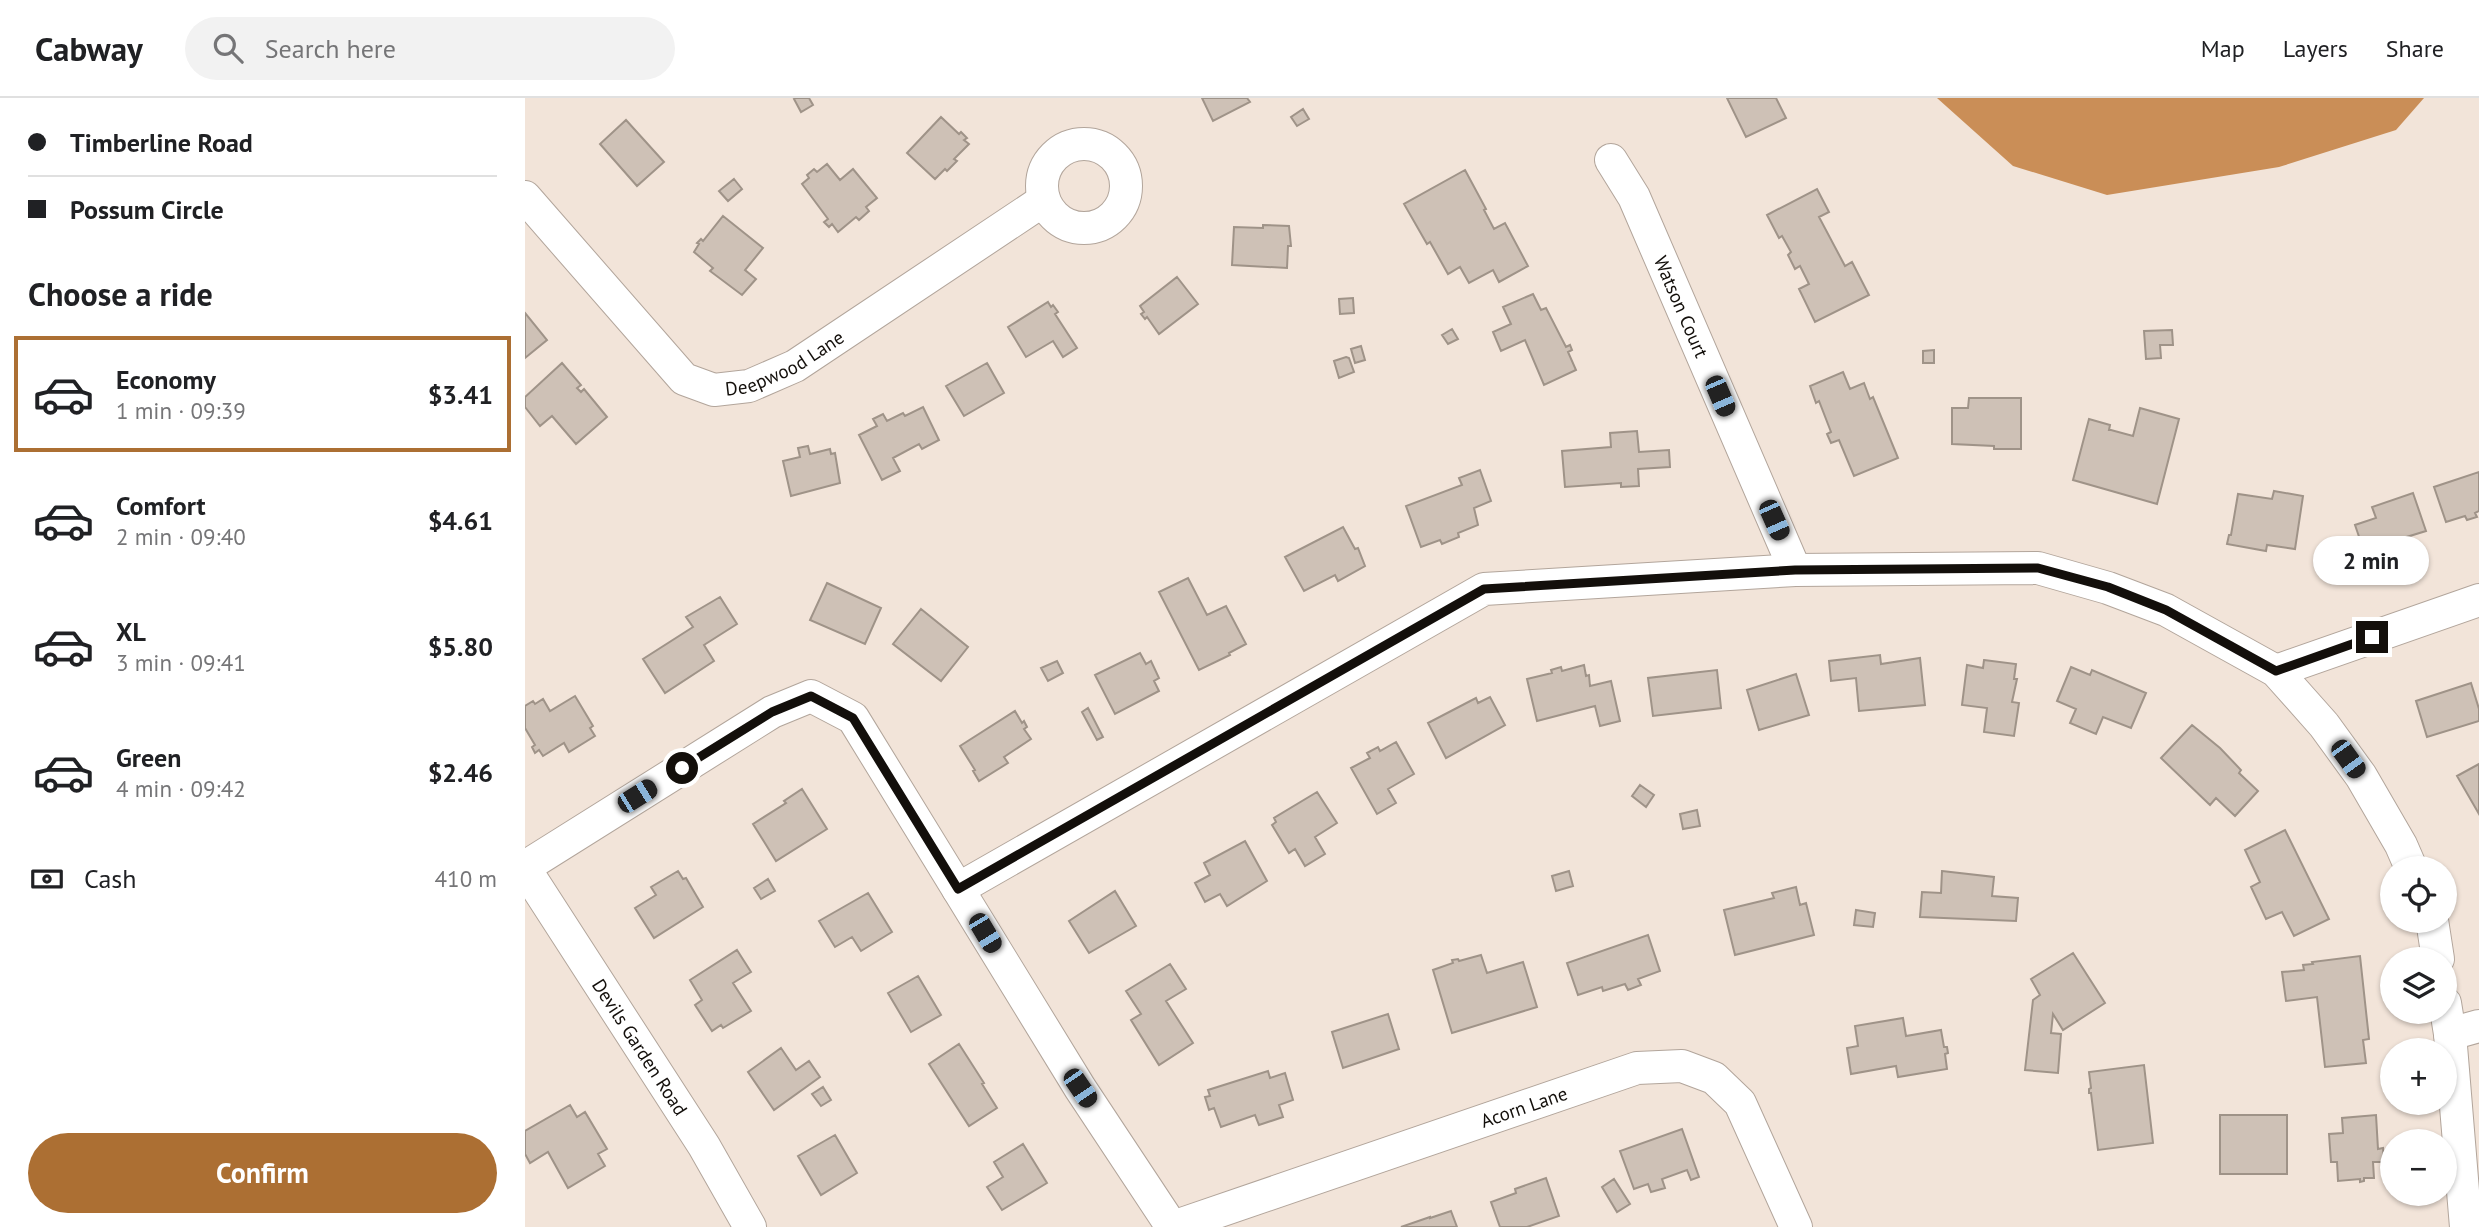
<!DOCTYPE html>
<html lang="en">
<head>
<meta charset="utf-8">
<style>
	body { margin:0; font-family:"PT Sans",sans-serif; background:#f2f2f2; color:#202124; height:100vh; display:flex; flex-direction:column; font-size:26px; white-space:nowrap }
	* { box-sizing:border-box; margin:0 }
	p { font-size:23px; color:#757577 }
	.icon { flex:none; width:38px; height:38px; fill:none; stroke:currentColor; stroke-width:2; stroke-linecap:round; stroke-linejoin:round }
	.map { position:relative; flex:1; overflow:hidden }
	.drawer { display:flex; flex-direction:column; background:#fff; width:525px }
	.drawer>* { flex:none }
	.guide { display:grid; align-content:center; height:154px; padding:0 28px; background:#fff }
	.tools { position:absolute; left:1855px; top:758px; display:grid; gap:14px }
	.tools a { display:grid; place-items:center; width:77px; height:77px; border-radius:50%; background:#fff; box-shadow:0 2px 5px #0004; font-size:35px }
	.end { position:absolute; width:32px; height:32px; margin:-16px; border:9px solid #130f0b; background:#fff; box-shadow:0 0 0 4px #fff }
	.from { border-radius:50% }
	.bubble { position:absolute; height:49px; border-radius:24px; background:#fff; box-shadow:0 2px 5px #0004; font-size:23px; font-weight:700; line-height:49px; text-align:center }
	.car { position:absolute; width:21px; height:42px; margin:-21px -10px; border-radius:9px; box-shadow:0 0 5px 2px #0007; background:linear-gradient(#222 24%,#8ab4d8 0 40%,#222 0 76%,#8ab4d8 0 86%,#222 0) }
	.guide b { display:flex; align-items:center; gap:24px; height:66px; font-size:26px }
	.guide b+b { border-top:2px solid #e0e0e0 }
	.guide i { width:18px; height:18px; background:#202124 }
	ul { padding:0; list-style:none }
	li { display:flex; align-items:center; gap:21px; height:116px; margin:0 14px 10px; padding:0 14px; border:4px solid transparent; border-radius:0px }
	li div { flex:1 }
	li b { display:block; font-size:26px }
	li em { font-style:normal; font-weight:700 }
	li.on { border-color:#ac6f33 }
	li>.icon { width:63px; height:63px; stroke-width:1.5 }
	h2 { padding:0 28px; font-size:32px; line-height:84px }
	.pay { display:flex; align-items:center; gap:18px; height:77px; padding:0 28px; font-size:26px }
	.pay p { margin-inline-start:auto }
	.action { display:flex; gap:14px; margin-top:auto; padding:14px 28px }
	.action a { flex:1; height:80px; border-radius:42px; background:#ac6f33; color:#fff; font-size:28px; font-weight:700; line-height:80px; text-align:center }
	header { display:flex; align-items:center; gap:42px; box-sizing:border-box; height:98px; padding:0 35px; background:#fff; border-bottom:2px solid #e0e0e0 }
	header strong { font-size:33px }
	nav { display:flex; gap:38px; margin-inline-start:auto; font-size:24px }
	.search { width:490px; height:63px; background:#f2f2f2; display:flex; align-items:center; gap:18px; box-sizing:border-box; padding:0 24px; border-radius:38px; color:#757577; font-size:26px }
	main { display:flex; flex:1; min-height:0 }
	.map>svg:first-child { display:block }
</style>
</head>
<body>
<header>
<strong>Cabway</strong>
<div class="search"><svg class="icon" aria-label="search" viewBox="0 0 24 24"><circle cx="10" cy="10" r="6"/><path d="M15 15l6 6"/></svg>Search here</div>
<nav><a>Map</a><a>Layers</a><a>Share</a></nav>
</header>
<main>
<section class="drawer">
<div class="guide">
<b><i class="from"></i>Timberline Road</b>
<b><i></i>Possum Circle</b>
</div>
<h2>Choose a ride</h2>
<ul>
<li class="on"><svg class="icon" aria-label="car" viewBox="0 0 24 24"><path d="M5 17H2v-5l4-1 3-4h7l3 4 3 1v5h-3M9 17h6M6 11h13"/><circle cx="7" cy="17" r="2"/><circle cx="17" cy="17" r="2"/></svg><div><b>Economy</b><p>1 min · 09:39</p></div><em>$3.41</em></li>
<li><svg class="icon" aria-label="car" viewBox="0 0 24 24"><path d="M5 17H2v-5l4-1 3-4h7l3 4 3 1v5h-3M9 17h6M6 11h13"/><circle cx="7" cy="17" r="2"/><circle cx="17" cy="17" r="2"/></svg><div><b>Comfort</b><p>2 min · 09:40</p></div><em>$4.61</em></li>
<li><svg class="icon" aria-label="car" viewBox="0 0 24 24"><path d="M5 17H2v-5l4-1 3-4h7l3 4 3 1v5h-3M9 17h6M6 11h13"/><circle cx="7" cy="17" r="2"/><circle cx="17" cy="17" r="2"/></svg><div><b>XL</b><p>3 min · 09:41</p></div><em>$5.80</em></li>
<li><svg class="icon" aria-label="car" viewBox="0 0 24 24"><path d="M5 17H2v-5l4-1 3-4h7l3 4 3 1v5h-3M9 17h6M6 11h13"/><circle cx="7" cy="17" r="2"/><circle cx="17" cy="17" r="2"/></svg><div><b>Green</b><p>4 min · 09:42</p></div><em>$2.46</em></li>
</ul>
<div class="pay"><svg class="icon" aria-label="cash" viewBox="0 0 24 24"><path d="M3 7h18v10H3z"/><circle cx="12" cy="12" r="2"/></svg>Cash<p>410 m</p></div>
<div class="action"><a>Confirm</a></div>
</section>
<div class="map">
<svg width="1954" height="1129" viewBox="0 0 1954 1129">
	<rect width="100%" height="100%" fill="#f2e4d9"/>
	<path fill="#ca8e57" d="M1412,0H1899L1871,32L1754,69L1582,97L1488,68Z"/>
	<path fill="#cec1b6" stroke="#9f9388" stroke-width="2" d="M271,0H284L288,7L276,14L269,1Z
		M677,0H722L725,4L688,23Z
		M1202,0H1251L1261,20L1221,39Z
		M778,11L784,21L772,28L766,19Z
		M416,19L434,36L436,34L442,40L439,42L444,46L429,61L432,63L422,73L420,71L410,81L382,55Z
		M101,22L139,64L112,88L75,46Z
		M302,66L315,82L328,71L352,100L341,109L344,113L334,122L331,119L313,134L307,126L304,129L299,124L303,121L277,86L284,80L282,77L289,71L292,74Z
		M940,72L961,111L959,112L969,131L980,125L1003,168L974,184L968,172L944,185L935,169L923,176L905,144L902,146L879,106Z
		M209,81L217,91L203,103L194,93Z
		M1292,91L1304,114L1294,119L1320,168L1327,164L1344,197L1290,224L1274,191L1284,186L1275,168L1270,171L1263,157L1266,154L1257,138L1254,140L1242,117Z
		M198,118L238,150L220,172L231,181L217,197L185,173L188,170L169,154L174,146L172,145L176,141L178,143Z
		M738,127L764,128L766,148H763L762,170L707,167L709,129L738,130Z
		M652,179L673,206L634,236L622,219L620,221L616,216L619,214L615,208Z
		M1008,196L1016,212L1021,210L1041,249L1045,247L1047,252L1043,254L1051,272L1019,287L1000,242L976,253L968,234L986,226L978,209Z
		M828,200L829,215L815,216L814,201Z
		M523,204L526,209L528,207L533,214L530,216L552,250L538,259L528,243L501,259L483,229Z
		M0,215L22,242L0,260Z
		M927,231L933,241L923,246L917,237Z
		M1647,232L1648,247H1635L1636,260L1621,261L1619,233Z
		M836,248L840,262L830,265L826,251Z
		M1409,252V265H1398V253Z
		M821,259L824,260L829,274L814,280L809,263Z
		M37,265L56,287L52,290L56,294L59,291L82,319L51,346L27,318L15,328L0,309V299Z
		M462,265L479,295L439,318L421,288Z
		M1318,274L1325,291L1339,285L1345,301L1348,299L1373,360L1329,378L1314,342L1306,345L1302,336L1306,334L1294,303L1291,305L1285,288Z
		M1444,300H1496V351H1469V348L1427,346V310H1443Z
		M398,309L414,342L397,351L394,346L368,360L375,373L357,382L334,337L352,328L348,321L358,316L362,323L378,315L380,318Z
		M1615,310L1654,321L1632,406L1548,382L1564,321L1585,327L1584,332H1586L1608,338Z
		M1112,333L1114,354L1144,352L1145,369L1113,371L1114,388L1096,389V385L1040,389L1037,353L1086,349L1085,335Z
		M283,348L285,356L305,351L306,356L310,355L315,385L266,398L258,363L275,359L273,350Z
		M955,372L966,403L949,410L953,427L933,435L934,439L917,446L915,442L896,449L881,408L937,387L934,380Z
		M1954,374V413L1950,415L1952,419L1942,422L1940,418L1921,424L1909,389Z
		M1749,393L1778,398L1770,451L1742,447L1741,453L1702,446L1704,437H1706L1713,396L1747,401Z
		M1888,395L1901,433L1875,441L1877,447L1841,459L1830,427L1851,420L1847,409Z
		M818,429L830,451L833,450L840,468L813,483L810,477L779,493L760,459Z
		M663,480L682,517L701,508L721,546L704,555L705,557L674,572L634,494Z
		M302,485L356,510L340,546L285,522Z
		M195,499L212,526L179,547L189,563L140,595L118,561L168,529L161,519Z
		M396,511L443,549L416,583L368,546Z
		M615,555L621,566L626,563L634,580L629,583L634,593L590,616L570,577Z
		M1355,557L1356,566L1395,560L1400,607L1334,613L1331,580L1306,583L1304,563Z
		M1459,562L1491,566L1489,581H1492L1487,604L1494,605L1489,638L1459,634L1462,610L1437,607L1442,567L1458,570Z
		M532,563L538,575L523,583L516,570Z
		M1059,567L1061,578L1064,577L1065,588L1086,583L1095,623L1075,628L1070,608L1012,623L1002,581L1027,575L1026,572L1036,569L1037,573Z
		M1546,569L1565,577L1567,572L1621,595L1606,630L1578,619L1571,636L1545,625L1551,611L1532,603Z
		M1192,572L1196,610L1128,618L1123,580Z
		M1271,576L1284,617L1234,632L1222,592Z
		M1946,585L1954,611V623L1902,639L1891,603Z
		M50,598L68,628L65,630L70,638L44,654L39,645L18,658L14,652L10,655L7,649L10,647L0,630V608L8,603L10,606L18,601L25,613Z
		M965,599L980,627L921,660L903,625L951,600L953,605Z
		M563,610L578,639L572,642L557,614Z
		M490,613L497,625L499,623L502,629L499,631L506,641L479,659L483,665L454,683L448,673L450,672L435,648Z
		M1667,627L1695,650L1716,672L1714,675L1733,693L1710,718L1691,700L1685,707L1636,660Z
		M871,644L889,676L863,691L871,705L852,716L826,670L845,660L842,655L853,649L855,653Z
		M1954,666V716L1932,678Z
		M1115,687L1129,697L1121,709L1107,698Z
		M277,691L302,731L251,763L228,726L261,705L259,703Z
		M792,694L812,725L790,739L800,756L780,768L770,751L764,755L747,727L751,724L749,720Z
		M1172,712L1175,728L1158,731L1155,716Z
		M1760,732L1804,821L1769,838L1757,814L1741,821L1726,789L1735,784L1720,752Z
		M720,743L742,783L702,808L695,796L680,804L670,785L685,777L679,765Z
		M153,773L158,781L161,780L178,809L129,840L110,810L131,797L126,789Z
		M1044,773L1048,788L1031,793L1027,778Z
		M1417,773L1469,779L1467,798L1493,800L1491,823L1395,819L1397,794L1416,795Z
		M243,781L250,793L236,801L229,790Z
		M1271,789L1275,807L1281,805L1289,837L1210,857L1199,812L1249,800L1247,795Z
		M590,793L611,828L564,855L544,823Z
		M343,795L367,834L336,853L327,839L310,849L294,823Z
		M1331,812L1350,815L1348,829L1329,827Z
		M1123,837L1135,873L1113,881L1116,887L1103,892L1100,886L1078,893L1077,889L1053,897L1042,865Z
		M212,852L226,874L208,885L226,913L198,930L196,927L187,933L170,907L177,902L165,882Z
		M1548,855L1580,905L1538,932L1528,916L1526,935L1536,936L1533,975L1500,972L1508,902L1515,897L1506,881Z
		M956,857L962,875L998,864L1012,909L927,935L908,872L928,865L927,862L933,861L934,863Z
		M1835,858L1844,941L1838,942L1841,965L1800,969L1792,899L1761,903L1757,874L1779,872L1778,867L1788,866L1787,864Z
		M645,866L661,891L641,903L668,945L634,967L606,922L616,916L601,893Z
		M393,878L416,917L386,934L363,895Z
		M863,916L874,951L818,970L807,934Z
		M1378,920L1381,938L1416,932L1419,949H1422L1423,955L1420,956L1422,971L1373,979L1371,968L1326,976L1322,950L1333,948L1330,928Z
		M434,946L459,985L457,986L472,1010L444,1028L404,966Z
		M256,950L271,972L284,963L295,979L249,1012L223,974Z
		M1619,967L1628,1045L1573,1052L1566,995H1564V991L1566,990L1564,974Z
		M743,973L745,980L760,975L768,1002L754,1007L758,1019L734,1027L730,1017L696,1029L689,1010L684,1012L680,999L685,998L683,992Z
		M298,989L306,1002L296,1008L287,996Z
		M45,1007L52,1019L60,1014L82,1051L73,1056L80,1068L43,1090L23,1054L5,1065L0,1056V1033Z
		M1695,1017H1762V1076H1695Z
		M1851,1017L1853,1051L1858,1050L1859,1064H1848L1849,1080H1839V1083L1835,1084V1081L1813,1083L1812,1064H1806L1804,1036L1818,1035L1817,1020Z
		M1157,1031L1174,1079L1166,1082L1162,1072L1137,1081L1140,1090L1126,1094L1123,1086L1109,1091L1095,1053Z
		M310,1037L332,1075L296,1097L273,1058Z
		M498,1046L522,1085L477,1112L462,1089L478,1079L469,1064Z
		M1021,1080L1034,1118L1002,1129H975L966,1104L991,1095L990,1091Z
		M1089,1081L1105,1106L1092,1114L1077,1089Z
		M926,1113L932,1129H876L905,1119V1120Z"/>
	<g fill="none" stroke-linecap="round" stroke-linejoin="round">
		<defs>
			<g id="minor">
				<circle cx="559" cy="88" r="42"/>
				<path id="s1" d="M1086,62L1109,99L1270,472"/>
				<path id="s2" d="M0,99L159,281L189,292L224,288L270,268L519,102"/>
				<path d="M1751,573L1954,502"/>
				<path d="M0,769L247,614L286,598L328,620L555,990L647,1129"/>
				<path id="s3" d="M0,771L179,1048L225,1129"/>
				<path d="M433,791L959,491L1270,472L1513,470L1583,490L1641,512L1751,573L1799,627L1836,678L1876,747L1886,770"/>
				<path d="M1907,822L1913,861"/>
				<path d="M1920,905L1925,936L1941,1129"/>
				<path d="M1925,936L1954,928"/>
				<path id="s4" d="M648,1129L1112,970L1157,968L1189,980L1215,1005L1271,1129"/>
			</g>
		</defs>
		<use href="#minor" stroke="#b2a59b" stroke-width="34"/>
		<use href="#minor" stroke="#fff" stroke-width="32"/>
	</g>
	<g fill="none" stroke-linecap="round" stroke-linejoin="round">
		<path stroke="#130f0b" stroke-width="9" d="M157,670L247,614L286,598L328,620L433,791L959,491L1270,472L1513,470L1583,489L1641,512L1751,573L1847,539"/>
	</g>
	<g text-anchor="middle" stroke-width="5" stroke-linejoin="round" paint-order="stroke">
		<g font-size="19" fill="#130f0b" stroke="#f2e4d9">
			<text dy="7" stroke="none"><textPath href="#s1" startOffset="163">Watson Court</textPath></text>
			<text dy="7" stroke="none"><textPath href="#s2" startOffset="350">Deepwood Lane</textPath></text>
			<text dy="7" stroke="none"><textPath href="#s3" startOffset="212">Devils Garden Road</textPath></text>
			<text dy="7" stroke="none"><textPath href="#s4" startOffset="371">Acorn Lane</textPath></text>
		</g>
	</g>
</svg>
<div class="tools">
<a><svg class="icon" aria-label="locate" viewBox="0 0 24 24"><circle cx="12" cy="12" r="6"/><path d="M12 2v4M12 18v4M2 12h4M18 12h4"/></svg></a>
<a><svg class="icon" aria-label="layers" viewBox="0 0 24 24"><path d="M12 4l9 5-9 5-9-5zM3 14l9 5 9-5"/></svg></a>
<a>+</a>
<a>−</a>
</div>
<i class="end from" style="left:157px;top:670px"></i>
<i class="end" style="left:1847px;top:539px"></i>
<div class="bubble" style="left:1788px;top:438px;width:116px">2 min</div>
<i class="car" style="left:1195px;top:298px;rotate:157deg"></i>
<i class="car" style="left:1249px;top:422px;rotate:156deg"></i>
<i class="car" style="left:1823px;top:661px;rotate:144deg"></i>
<i class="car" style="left:112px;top:698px;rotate:58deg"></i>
<i class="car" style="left:460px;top:835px;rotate:149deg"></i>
<i class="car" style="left:555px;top:990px;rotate:146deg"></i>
</div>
</main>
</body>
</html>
